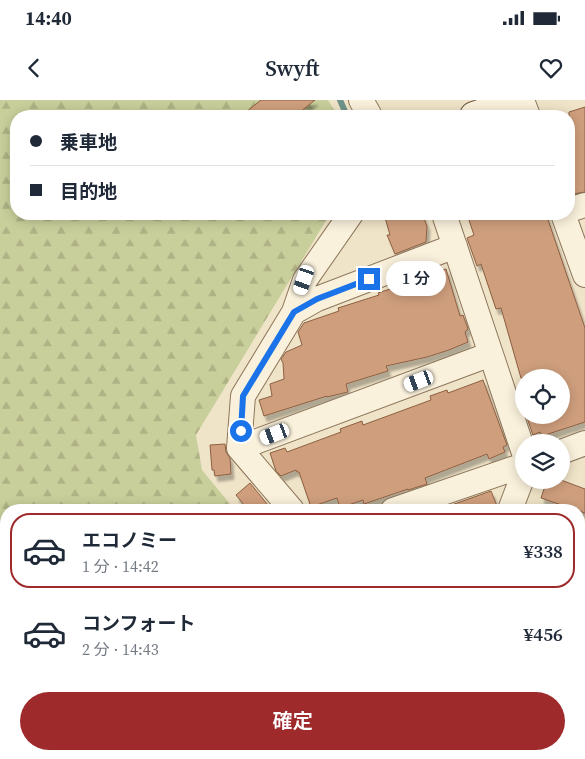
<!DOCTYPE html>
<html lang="ja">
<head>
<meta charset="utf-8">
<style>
	body { margin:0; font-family:"Source Serif 4","Noto Sans JP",serif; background:#f6f6f7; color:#1f2937; height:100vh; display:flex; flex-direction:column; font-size:19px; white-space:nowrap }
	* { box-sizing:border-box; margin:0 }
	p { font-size:16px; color:#747a83 }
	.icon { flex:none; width:28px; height:28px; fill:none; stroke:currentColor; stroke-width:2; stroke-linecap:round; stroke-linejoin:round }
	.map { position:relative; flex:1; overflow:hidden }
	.details { position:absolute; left:0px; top:404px; width:585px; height:256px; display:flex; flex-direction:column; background:#fff; border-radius:20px 20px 0 0; box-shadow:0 2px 12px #0003 }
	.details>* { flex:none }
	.hud { position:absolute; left:10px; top:10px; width:565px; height:110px; border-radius:20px; box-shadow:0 2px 12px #0003; display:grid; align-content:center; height:110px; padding:0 20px; background:#fff }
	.tools { position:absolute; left:515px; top:269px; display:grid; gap:10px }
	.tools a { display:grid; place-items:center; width:55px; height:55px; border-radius:50%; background:#fff; box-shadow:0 2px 12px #0003; font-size:25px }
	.end { position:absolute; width:22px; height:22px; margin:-11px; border:6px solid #1a73e8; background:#fff; box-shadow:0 0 0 2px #fff }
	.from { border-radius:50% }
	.bubble { position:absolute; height:35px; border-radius:18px; background:#fff; box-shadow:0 2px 12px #0003; font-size:16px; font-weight:600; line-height:35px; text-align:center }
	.car { position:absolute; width:15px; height:30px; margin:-15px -8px; border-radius:6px; box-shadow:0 0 4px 1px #0007; background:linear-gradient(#fff 24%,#345 0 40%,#fff 0 76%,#345 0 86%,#fff 0) }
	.hud b { display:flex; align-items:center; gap:18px; height:48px; font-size:19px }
	.hud b+b { border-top:1px solid #e0e1e3 }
	.hud i { width:12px; height:12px; background:#1f2937 }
	ul { padding:9px 0 0; list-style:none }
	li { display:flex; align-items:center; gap:15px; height:75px; margin:0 10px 8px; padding:0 10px; border:2px solid transparent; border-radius:20px }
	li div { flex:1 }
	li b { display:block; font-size:19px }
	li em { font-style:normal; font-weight:600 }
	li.selected { border-color:#9e2a2b }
	li>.icon { width:45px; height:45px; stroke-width:1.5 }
	.button { display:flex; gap:10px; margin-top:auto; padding:10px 20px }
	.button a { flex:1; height:58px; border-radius:30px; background:#9e2a2b; color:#fff; font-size:20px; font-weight:600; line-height:58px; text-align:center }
	.status { display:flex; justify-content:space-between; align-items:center; height:35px; padding:0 25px; background:#fff; direction:ltr }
	.status svg { height:14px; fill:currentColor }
	header { display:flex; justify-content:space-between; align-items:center; height:65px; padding:0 20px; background:#fff; font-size:22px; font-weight:600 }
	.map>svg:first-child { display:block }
</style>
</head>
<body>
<div class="status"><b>14:40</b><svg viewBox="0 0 49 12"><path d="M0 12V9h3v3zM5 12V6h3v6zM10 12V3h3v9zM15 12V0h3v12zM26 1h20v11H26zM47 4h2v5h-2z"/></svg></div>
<header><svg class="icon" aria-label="back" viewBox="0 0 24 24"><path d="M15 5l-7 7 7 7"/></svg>Swyft<svg class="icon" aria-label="heart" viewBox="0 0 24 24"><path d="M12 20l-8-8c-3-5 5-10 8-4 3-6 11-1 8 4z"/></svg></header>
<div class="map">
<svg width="585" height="659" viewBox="0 0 585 659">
	<defs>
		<pattern id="forest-firs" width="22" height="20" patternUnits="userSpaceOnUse" patternTransform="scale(1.25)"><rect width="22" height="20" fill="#c9cf9b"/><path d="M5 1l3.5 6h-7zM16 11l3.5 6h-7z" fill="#aeb285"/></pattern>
		<filter id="shadow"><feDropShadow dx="3" dy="5.5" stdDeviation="1" flood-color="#0004"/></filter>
	</defs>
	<rect width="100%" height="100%" fill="#f0e4c8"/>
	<path fill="url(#forest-firs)" d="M0,0H328L338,16H16V114H330L196,335L202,370L235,410H6V654H313L315,659H0Z"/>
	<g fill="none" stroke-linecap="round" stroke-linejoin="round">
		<path stroke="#6f938a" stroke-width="6" d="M340,0L347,16"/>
	</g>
	<path fill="#cf9f7d" stroke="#8d5f41" filter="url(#shadow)" d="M261,0H315L295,16H241Z
		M585,7V92L573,94L569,76V12Z
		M384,114H422L427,126L426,142L395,154L387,135H390Z
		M467,114H546L585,228V322L542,336L540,332L533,335L526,315H561V278H521L501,208L496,209L481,164L477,166L467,138L474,135Z
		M446,169L460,216L463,215L468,229L465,232L468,242L449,250L427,257L386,266L388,271L346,284L348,292L327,297V296L264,316L259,300L272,296L270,284L284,279L283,263L281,259L286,252L302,245L298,232L304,223L339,211L338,208L379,195L378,193L408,183L406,179L426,172V174Z
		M483,280L507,345L503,347L505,352L489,359L487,354L425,378L427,384L408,390V389L364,404L363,400L340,408L337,398L311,407L299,372H297L296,370L281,376L276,371L270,353L285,348L287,352L341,332L340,329L362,321L363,325L431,300L430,296L447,290L448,293Z
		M225,344L226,352L230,358L231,374L215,376L214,370H212L210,345Z
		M547,380H561L585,389V413L541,398Z
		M250,383L272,410H248L236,395Z
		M491,391L497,406V410H443V408Z"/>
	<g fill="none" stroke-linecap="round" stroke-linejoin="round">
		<defs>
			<path id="street" d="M361,0L370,16
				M522,0L528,16
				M569,110L585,105
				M444,114L524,353
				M563,114L585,175
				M294,212L317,199L455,146
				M239,348L491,254
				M561,352L585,343
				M292,410L239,348L243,296L294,212L305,180L351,114
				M393,410L524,365
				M510,410L524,373
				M579,525L585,528
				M579,648H585
				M358,654L359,659
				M465,659L522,654"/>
			<path id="secondary" d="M474,16L519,0"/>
		</defs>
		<use href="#street" stroke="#8d765c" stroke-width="26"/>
		<use href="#secondary" stroke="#6f573f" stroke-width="30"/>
		<use href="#street" stroke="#faf1dc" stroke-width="24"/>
		<use href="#secondary" stroke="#faf1dc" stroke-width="28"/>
	</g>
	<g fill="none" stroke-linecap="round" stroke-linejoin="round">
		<path stroke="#1a73e8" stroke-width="6" d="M241,331L243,296L294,212L317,199L369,179"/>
	</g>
</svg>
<div class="tools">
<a><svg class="icon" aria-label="locate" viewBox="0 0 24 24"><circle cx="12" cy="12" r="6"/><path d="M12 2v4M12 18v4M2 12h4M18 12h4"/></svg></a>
<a><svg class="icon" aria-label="layers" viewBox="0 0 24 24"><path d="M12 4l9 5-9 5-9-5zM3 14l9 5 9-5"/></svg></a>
</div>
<i class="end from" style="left:241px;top:331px"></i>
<i class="end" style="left:369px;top:179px"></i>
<div class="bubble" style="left:386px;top:161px;width:60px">1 分</div>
<i class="car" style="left:304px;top:180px;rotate:199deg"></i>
<i class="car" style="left:419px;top:281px;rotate:249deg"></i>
<i class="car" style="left:275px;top:334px;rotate:249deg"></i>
<div class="hud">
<b><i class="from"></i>乗車地</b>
<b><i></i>目的地</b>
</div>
<section class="details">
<ul>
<li class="selected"><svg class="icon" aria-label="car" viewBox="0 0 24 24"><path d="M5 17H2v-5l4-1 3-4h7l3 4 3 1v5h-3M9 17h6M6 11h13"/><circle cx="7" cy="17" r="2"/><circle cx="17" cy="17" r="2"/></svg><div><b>エコノミー</b><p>1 分 · 14:42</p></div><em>¥338</em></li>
<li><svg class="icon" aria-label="car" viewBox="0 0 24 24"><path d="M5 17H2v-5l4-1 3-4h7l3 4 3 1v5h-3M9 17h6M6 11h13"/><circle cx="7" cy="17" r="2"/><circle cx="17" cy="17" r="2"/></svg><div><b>コンフォート</b><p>2 分 · 14:43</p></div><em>¥456</em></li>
</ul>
<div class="button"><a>確定</a></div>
</section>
</div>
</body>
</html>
